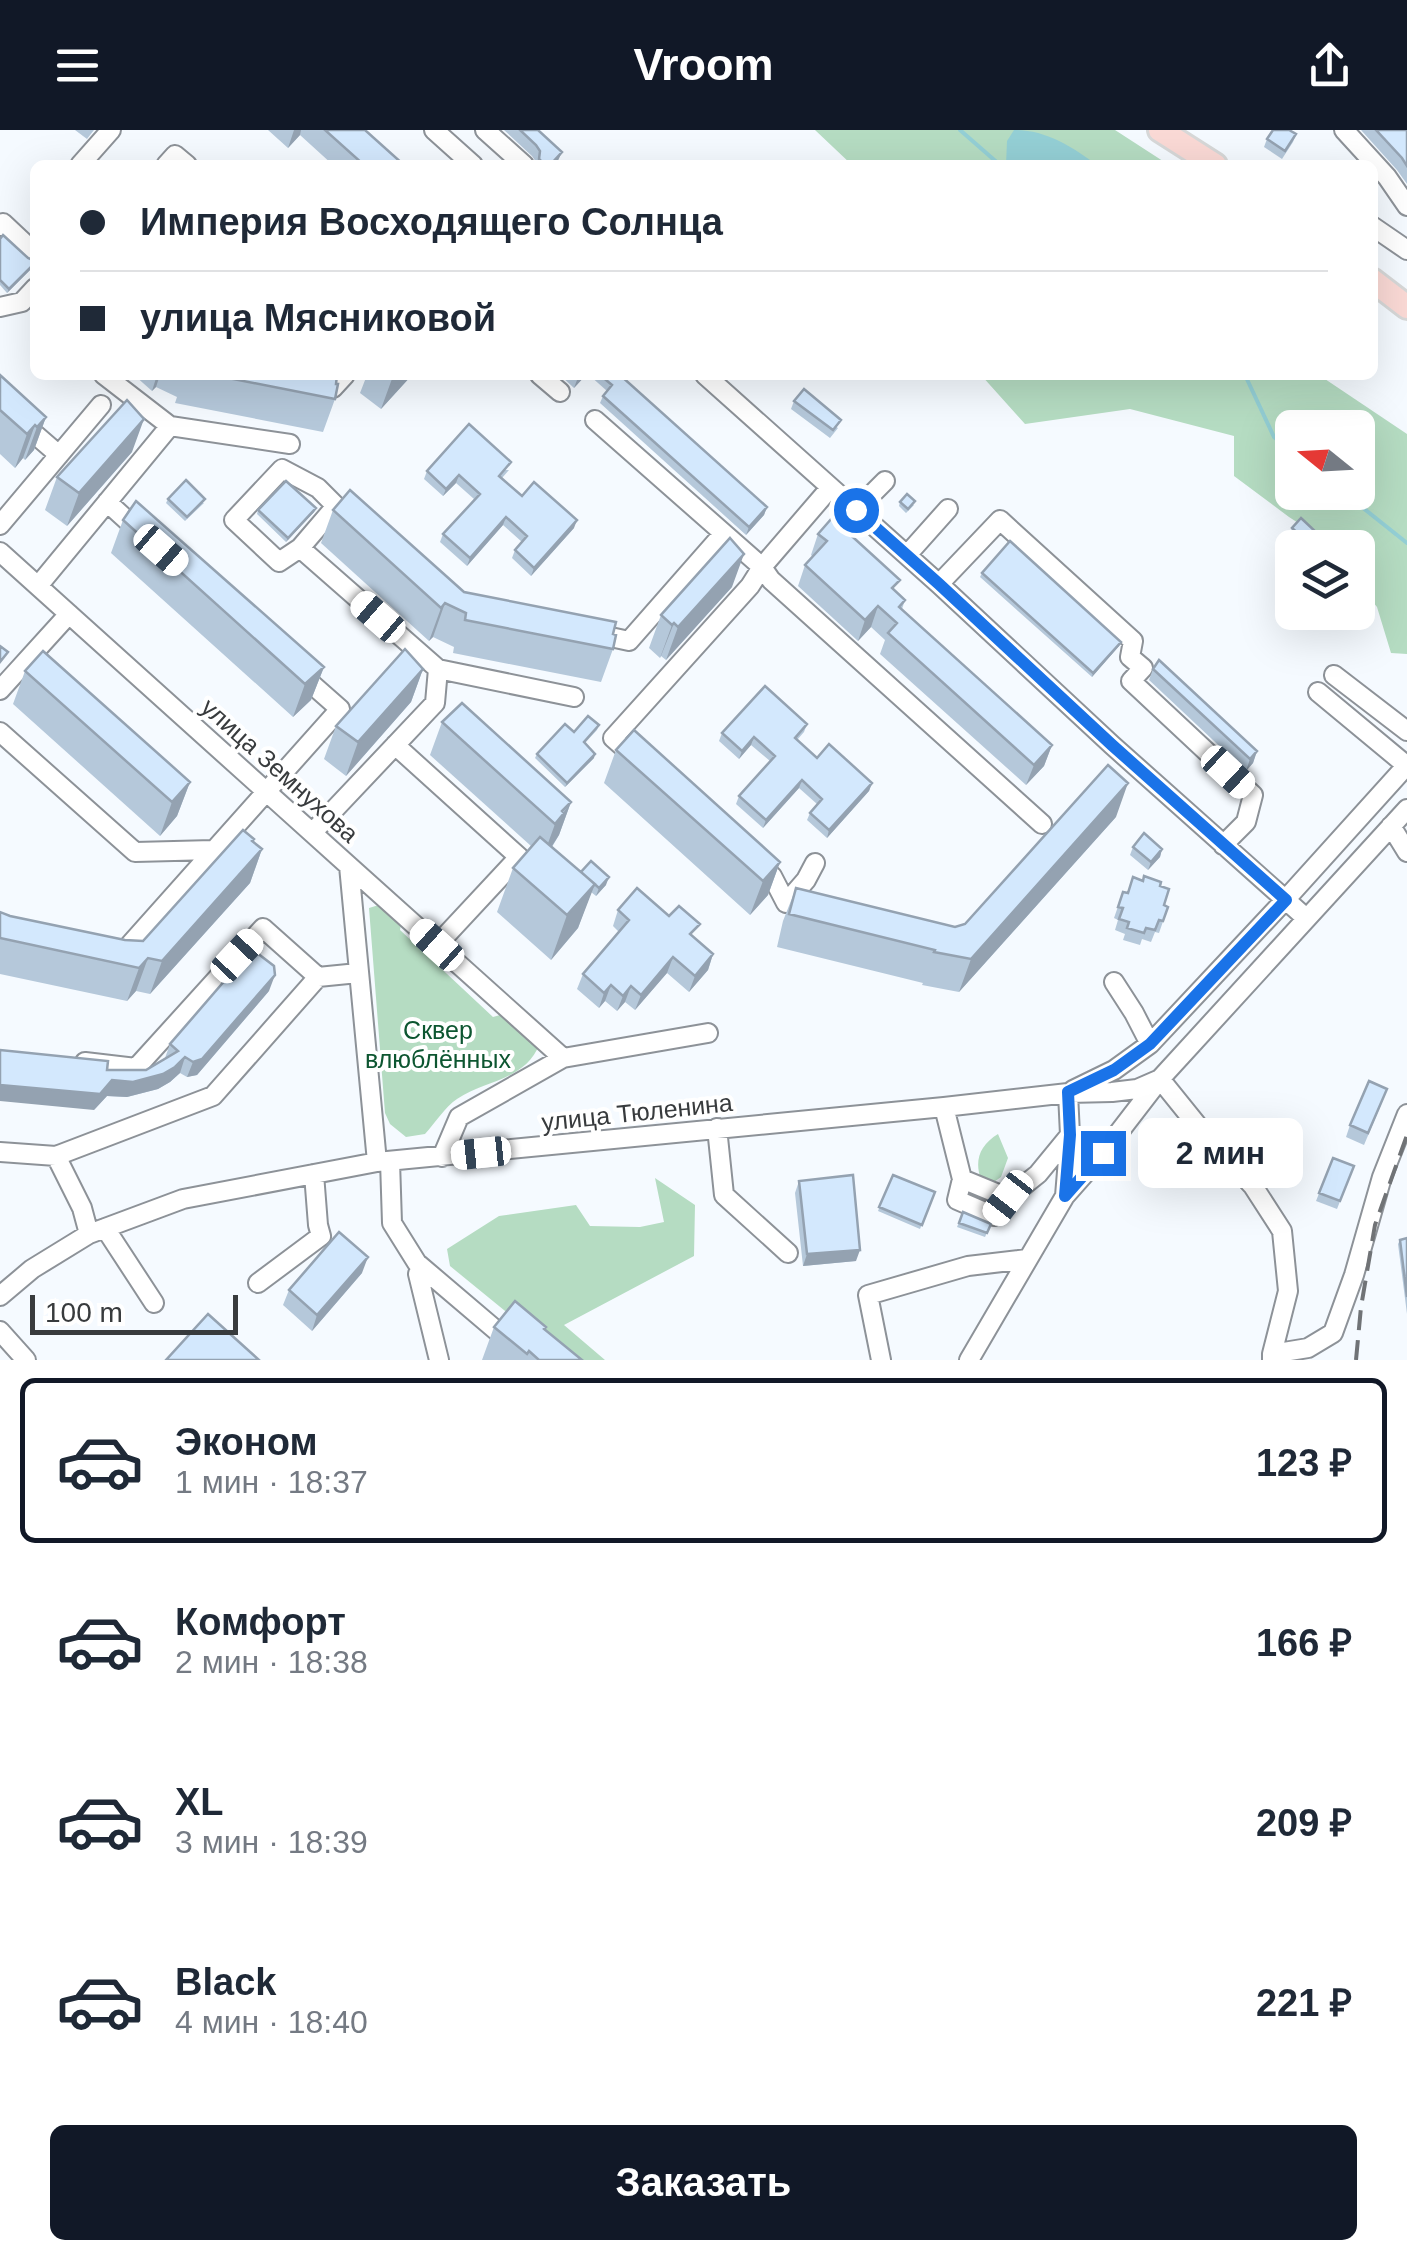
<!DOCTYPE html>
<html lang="ru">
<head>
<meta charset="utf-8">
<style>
	body { margin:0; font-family:Helvetica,sans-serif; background:#f6f6f7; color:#1f2937; height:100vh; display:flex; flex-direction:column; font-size:38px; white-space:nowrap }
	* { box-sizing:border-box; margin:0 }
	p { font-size:32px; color:#747a83 }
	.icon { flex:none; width:55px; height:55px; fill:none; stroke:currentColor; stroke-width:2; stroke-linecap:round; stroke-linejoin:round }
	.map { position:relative; height:1230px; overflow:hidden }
	.sheet { display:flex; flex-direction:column; background:#fff; flex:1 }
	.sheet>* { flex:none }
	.banner { position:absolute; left:30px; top:30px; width:1348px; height:220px; border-radius:15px; box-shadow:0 10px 40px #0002; display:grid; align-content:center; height:220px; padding:0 50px; background:#fff }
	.needle { width:65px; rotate:288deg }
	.controls { position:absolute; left:1275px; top:280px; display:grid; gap:20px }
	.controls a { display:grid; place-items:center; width:100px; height:100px; border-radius:15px; background:#fff; box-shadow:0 10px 40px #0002; font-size:50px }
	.scale { position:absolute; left:30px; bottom:25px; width:208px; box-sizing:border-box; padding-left:10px; border:5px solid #383b3d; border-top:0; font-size:28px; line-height:35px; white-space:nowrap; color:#383b3d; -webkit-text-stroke:8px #fff; paint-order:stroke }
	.end { position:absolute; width:45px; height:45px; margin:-22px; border:12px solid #1a73e8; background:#fff; box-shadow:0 0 0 5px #fff }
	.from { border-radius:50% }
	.bubble { position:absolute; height:70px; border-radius:15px; background:#fff; box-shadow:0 10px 40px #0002; font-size:32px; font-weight:700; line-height:70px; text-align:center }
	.car { position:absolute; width:30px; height:60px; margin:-30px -15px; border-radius:12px; box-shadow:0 0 8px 2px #0007; background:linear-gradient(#fff 24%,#345 0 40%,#fff 0 76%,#345 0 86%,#fff 0) }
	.banner b { display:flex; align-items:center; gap:35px; height:95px; font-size:38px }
	.banner b+b { border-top:2px solid #e0e1e3 }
	.banner i { width:25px; height:25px; background:#1f2937 }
	ul { padding:18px 0 0; list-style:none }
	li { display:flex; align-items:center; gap:30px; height:165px; margin:0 20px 15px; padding:0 30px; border:5px solid transparent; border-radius:15px }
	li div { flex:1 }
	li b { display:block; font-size:38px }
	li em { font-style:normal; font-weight:700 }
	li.selected { border-color:#111827 }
	li>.icon { width:90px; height:90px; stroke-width:1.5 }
	.button { display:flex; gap:20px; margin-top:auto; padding:20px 50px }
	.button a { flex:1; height:115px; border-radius:15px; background:#111827; color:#fff; font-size:40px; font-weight:700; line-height:115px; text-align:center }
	header { display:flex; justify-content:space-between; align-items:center; height:130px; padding:0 50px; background:#111827; color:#fff; font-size:45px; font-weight:700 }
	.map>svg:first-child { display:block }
</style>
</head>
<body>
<header><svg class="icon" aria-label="menu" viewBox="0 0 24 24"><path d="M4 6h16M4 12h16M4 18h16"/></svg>Vroom<svg class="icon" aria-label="share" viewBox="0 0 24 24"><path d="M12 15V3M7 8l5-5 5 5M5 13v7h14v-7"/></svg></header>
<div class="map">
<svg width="1407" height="1230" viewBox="0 0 1407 1230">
	<rect width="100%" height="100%" fill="#f5faff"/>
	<path fill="#b5dcc2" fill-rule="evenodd" d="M815,0H1115L1169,35H852Z
		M981,245H1319L1407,304V524L1391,523L1377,477L1358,454V418L1331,417L1326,411L1289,387L1234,346V306L1130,279L1025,294ZM1292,298H1358V362H1292Z
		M382,774L402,788L400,800L493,887L507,883L540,913C525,951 488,949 457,969C445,977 435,993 425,1004L406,1007L390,994L385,983L369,778Z
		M998,1004L1008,1028L1001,1047L994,1052L981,1050C974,1030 980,1015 998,1004Z
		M655,1048L695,1075L694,1126L564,1195L605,1230H565L450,1136L447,1119L499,1086L576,1075L590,1096L640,1097L664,1092Z"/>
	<path fill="#94cfd5" d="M1014,0C1046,0 1071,16 1097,35H1006L1007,11Z"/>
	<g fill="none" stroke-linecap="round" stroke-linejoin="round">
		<path stroke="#94cfd5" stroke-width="4" d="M960,0L1000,35
			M1245,245L1274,307L1292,322
			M1343,362L1407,413"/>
		<defs>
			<path id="minor" d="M434,0L473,35
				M485,0L524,35
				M1344,0L1387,47L1407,76
				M80,35L111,0
				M166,35L175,25L187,35
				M0,96L3,93L35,123
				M1372,96L1407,120
				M0,177L22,172L35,158
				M104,245L170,296L290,314
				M540,245L560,262
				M705,245L939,454L1112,615L1306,788
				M333,258L345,245
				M0,274L59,325
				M595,290L762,437L830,358
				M107,372L140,402
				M856,380L885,351
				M0,395L101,275
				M300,418L336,376L318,358L282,339L234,390L279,432L300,418L438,539
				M0,422L349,736L377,1032
				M907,425L948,379
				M939,454L1000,390L1133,511L1130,527L1143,538L1131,551L1253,665L1246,692L1223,715
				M38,456L170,296
				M592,503L629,511L723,404
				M1334,545L1407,601
				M0,560L69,484
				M1318,562L1406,635
				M0,602L135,722L213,720
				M395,615L519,727L437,815
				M636,628L613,608L750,456L762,437L771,450L1042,694
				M1391,696L1407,722
				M313,702L435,573L438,539L574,567
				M758,734L772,746L786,773L806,750L815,733
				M349,736L563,928L459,987L442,1027
				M118,828L340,579L298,542
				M1114,852L1134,883L1150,914
				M563,928L708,903
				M85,932L136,938L263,798L318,847
				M1073,960L1114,940L1150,914L1286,769L1407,635
				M944,977L962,1049L1008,1068L1038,1044L1070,1005L1068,963
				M717,998L724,1065L788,1123
				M0,1022L56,1026
				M390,1031L392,1093L417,1133L531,1230
				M962,1049L957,1070L994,1086L1008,1068
				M1065,1066L1070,1005
				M105,1098L154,1173
				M89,1104L82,1078L56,1026L213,966L318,847L358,843
				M418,1144L439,1230
				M258,1153L321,1106L318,1095L314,1044
				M0,1166L32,1139L89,1104L183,1069L377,1032L944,977L1068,963L1112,962L1137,959L1160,949L1407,679
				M0,1201L26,1230
				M881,1230L868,1165L968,1136L1027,1129
				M969,1230L1065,1066L1103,1023L1160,949L1206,1006L1253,1056L1282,1101L1288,1161L1272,1224
				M1272,1230V1224L1308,1218L1333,1203L1354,1145L1382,1047L1407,984"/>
			<path id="major" d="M1160,0L1215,35
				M1372,150L1407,177"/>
		</defs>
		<use href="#minor" stroke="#8d9298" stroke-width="22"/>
		<use href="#major" stroke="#d7d8d8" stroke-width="28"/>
		<use href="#minor" stroke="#fff" stroke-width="18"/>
		<use href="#major" stroke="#fad9d5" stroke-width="22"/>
		<path stroke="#707376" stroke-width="4" stroke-dasharray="20 10" stroke-linecap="butt" d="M1356,1230L1361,1177L1375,1095L1407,1005"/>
	</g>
	<path fill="#b5c8da" d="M75,0H94L87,9Z
		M268,0H365L404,35H333L300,5L288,18Z
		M504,0H538L559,33L556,35H536V32L532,26Z
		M1361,0H1407V54L1397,40Z
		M1296,4L1293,12L1282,29L1264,17L1267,9Z
		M0,109L28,128L35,131V135L7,163L0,155Z
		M0,245L46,287L34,320L25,330L23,328L15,338L0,324Z
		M134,245H337L335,269L323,302L175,273L177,267L156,257L152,261Z
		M367,245H412L381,279L360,263Z
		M560,245H586L574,258Z
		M589,245H620L767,377L764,385L746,405L600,273L603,266L607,261Z
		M794,271L838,298L830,308L791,279Z
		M132,322L67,396L45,380L57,347Z
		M509,340L502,348L522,366L574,398L531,446L512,428L515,420L522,412L503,395L467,436L440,412L443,404L474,369L456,353L443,366L424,349L427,341Z
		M168,369L204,373L185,391L166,373Z
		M900,372L914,375L906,383L899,376Z
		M316,378L314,382L286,412L257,384L258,380Z
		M129,379L324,537L311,570L293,587L111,423L123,390Z
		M333,380L464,462L613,504V519L601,552L453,523L454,517L433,507L429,511L321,413Z
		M1292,398L1317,403L1314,411L1309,418H1302L1289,406Z
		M818,404L905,470L902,479L1052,615L1044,636L1026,655L880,524L885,510L871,497L858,511L798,456L805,435L813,427L811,425Z
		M982,443L1121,512L1119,516L1092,547L980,447Z
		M732,457L666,530L661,526L660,528L649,518L661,485Z
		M423,539L411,572L346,646L324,629L336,596Z
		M1153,539L1257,621L1253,633L1246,641L1149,550Z
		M25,541L190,652L177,686L160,706L13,574Z
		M442,592L571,672L559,705L552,717L581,742L606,755L596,766L591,762L578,798L551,830L497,782L513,738L531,716L430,625Z
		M807,594L804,602L797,610L817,628L872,653L869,661L827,708L807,690L810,683L817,674L799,658L763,698L736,674L739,666L770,631L751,615L739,629L719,611L722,603Z
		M599,595L597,600L585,613L594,628L565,657L535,628L537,624L574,602Z
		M616,620L780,732L768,765L750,785L604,653Z
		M1116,687L959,862L922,855L923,853L777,817L783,791L796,758L955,797L965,794Z
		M254,709L253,712L262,719L250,753L150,864L136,861L127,871L0,844V782L10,786L125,810L143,811Z
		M1133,717L1162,719L1160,727L1148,740L1130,725Z
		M1160,756L1164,775L1168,777L1159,803L1155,802L1151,812L1142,809L1140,815L1123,810L1125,804L1115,800L1118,790L1114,788L1123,762L1127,763Z
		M618,780L694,808L713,824L708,840L689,862L667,843L635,880L625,872L617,881L605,871L599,878L577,859L583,844L619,802L613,796Z
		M269,861L197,945L187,947L180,943L170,952L158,959L127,967L107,966L94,980L107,940H146L165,928L170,914Z
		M1383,970L1364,1015L1346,1007L1350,995Z
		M1333,1028L1354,1036L1337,1079L1316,1071Z
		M893,1045L935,1062L920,1099L878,1081Z
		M799,1051L856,1131L803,1136L795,1063Z
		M963,1082L991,1094L985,1107L957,1097Z
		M1407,1108V1184L1398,1114L1400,1110Z
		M362,1143L312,1201L283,1175L289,1160Z
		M494,1197L545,1199L582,1230H482Z"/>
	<path fill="#94a2b1" d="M294,0H301L300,5L288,18Z
		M562,22L556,35H550Z
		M35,133V135L7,163L9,159Z
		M157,245H160L156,257L152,261Z
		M395,245H412L381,279L393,246Z
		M581,245H586L574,258L577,250Z
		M46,287L34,320L25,330L37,297Z
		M144,289L132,322L67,396L79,363Z
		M35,295L23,328L15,338L27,304Z
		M459,345L456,353L443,366L446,359Z
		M767,377L764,385L746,405L749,397Z
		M316,378L314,382L286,412L288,408Z
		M506,387L503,395L467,436L470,428Z
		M577,390L574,398L531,446L534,438Z
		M744,424L732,457L666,530L678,497Z
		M445,473L433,507L429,511L441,478Z
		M878,476L871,497L858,511L865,490Z
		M674,493L661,526L660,528L672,495Z
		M1121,512L1119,516L1092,547L1093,543Z
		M324,537L311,570L293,587L305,554Z
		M423,539L411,572L346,646L358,612Z
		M754,607L751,615L739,629L742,621Z
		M1052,615L1044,636L1026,655L1034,635Z
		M1257,621L1253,633L1246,641L1250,629Z
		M595,624L594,628L565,657L567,653Z
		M802,650L799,658L763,698L766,690Z
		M190,652L177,686L160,706L172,672Z
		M872,653L869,661L827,708L829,700Z
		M1128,653L1116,687L959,862L971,829Z
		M571,672L559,705L552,716L543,727L555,694Z
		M254,709L243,741L262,719L250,753L150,864L162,831Z
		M1162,719L1160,727L1148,740L1151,732Z
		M780,732L768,765L750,785L763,751Z
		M609,747L606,755L596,766L599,758Z
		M595,754L578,798L551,830L567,785Z
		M713,824L708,840L689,862L695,846Z
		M673,827L667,843L635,880L641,865Z
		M148,828L136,861L127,871L139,838Z
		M275,845L269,861L197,945L187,947L193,932Z
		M611,855L605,871L599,878L604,863Z
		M631,856L625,872L617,881L623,866Z
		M185,927L180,943L170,952L158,959L127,967L107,966L94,980L0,971V955L112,950Z
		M860,1120L856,1131L803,1136L807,1124Z
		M368,1127L362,1143L312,1201L317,1185Z"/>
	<path fill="#d3e8fd" stroke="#94a2b1" stroke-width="2.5" d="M325,0H365L404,35H364Z
		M520,0H538L562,22L550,35H545L539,29L540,21L536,15Z
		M1273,0H1289L1296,4L1285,21L1267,9Z
		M1376,0H1407V36L1402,28Z
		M3,105L28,128L35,131V133L9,159L0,150V109Z
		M0,245L46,287L37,297L35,295L27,304L0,280Z
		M213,245H337L336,254H338L335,269Z
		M600,245H620L767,377L749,397L603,266L612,255Z
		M804,259L841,290L833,300L794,271Z
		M127,270L144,289L79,363L57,347Z
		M469,294L511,332L499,346L522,366L534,352L577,390L534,438L515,420L527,406L506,387L470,428L443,404L480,364L459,345L446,359L427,341Z
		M186,350L205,369L187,387L168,369Z
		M286,351L316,378L288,408L258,380Z
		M350,360L464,462L616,492L613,504L616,505L613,519L465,490L466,483L445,473L441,478L333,380Z
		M907,364L915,371L908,379L900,372Z
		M136,371L324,537L305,554L123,390Z
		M832,388L900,450L892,458L905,470L899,477L1052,615L1034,635L888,503L897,493L878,476L865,490L805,435L827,411L818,404Z
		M1301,388L1317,403L1309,413L1292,398Z
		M730,408L744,424L678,497L674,493L672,495L661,485Z
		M1010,411L1121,512L1093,543L982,443Z
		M0,516L8,522L0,532Z
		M405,519L423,539L358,612L336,596Z
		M43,521L190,652L172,672L25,541Z
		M1159,530L1257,621L1250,629L1153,539Z
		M765,556L807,594L795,608L817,628L829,614L872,653L829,700L810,683L822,669L802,650L766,690L739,666L775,626L754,607L742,621L722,603Z
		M462,573L571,672L562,681L564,683L555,694L442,592Z
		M588,586L599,595L584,612L595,624L567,653L537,624L565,594L574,602Z
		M634,600L780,732L763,751L616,620Z
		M1108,635L1128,653L971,829L934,822L935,820L789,784L796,758L955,797L965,794Z
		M243,700L254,709L252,711L262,719L162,831L148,828L139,838L0,808V782L10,786L125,810L143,811Z
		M1144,703L1162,719L1151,732L1133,717Z
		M540,707L595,754L567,785L513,738Z
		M591,731L609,747L599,758L581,742Z
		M1144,746L1161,752L1160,756L1169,759L1164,775L1168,777L1163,791L1159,790L1155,800L1146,798L1144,803L1127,798L1129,792L1119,789L1123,778L1118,777L1123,762L1128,763L1133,747L1143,751Z
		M637,758L669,786L679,776L700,794L690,804L713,824L695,846L673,827L641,865L631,856L623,866L611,855L604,863L583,844L629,790L618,780Z
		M252,819L274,836L275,845L202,929L193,932L185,927L175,937L163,944L133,952L112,950L100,964L0,955V920L108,931L107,940H146L178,921L170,914Z
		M1369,951L1387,959L1368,1003L1350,995Z
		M1333,1028L1354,1036L1340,1071L1319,1063Z
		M853,1045L860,1120L807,1124L799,1051Z
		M893,1045L935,1062L922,1095L879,1077Z
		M963,1082L991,1094L987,1103L959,1093Z
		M339,1102L368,1127L317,1185L289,1160Z
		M1407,1108V1167L1400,1110Z
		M515,1171L546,1197L544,1199L582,1230H539L529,1221L527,1224L494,1197Z
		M208,1184L259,1230H166Z"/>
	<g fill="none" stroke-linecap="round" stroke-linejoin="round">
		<path stroke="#1a73e8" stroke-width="12" d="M856,380L939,454L1112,615L1286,770L1150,914L1114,940L1068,962L1070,1005L1065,1066L1103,1023"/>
	</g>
	<g text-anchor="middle" stroke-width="8" stroke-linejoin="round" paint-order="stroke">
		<g font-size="25" fill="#383b3d" stroke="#fff">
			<text transform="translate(280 640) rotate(42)" y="9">улица Земнухова</text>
			<text transform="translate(637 982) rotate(-6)" y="9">улица Тюленина</text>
		</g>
		<g font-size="25" fill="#0d5631" stroke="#fff">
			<text x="438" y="909">Сквер<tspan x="438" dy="29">влюблённых</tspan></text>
		</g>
	</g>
</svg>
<div class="controls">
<a><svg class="needle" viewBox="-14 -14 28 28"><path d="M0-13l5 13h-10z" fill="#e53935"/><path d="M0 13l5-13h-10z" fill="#747a83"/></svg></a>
<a><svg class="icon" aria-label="layers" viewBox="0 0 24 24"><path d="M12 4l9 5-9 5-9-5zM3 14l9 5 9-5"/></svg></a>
</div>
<div class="scale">100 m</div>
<i class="end from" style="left:856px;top:380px"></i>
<i class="end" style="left:1103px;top:1023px"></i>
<div class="bubble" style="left:1138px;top:988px;width:165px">2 мин</div>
<i class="car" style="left:161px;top:420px;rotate:131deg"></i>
<i class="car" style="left:378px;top:487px;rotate:311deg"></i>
<i class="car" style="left:1228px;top:642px;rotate:133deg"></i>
<i class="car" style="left:437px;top:815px;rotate:312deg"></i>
<i class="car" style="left:237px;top:826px;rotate:43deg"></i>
<i class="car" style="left:481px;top:1023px;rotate:264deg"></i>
<i class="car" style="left:1008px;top:1068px;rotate:218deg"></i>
<div class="banner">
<b><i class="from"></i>Империя Восходящего Солнца</b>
<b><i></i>улица Мясниковой</b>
</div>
</div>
<section class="sheet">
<ul>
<li class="selected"><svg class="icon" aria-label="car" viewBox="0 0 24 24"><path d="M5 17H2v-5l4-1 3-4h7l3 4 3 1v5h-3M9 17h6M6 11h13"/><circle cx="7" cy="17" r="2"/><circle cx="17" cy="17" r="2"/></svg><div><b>Эконом</b><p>1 мин · 18:37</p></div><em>123 ₽</em></li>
<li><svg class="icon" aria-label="car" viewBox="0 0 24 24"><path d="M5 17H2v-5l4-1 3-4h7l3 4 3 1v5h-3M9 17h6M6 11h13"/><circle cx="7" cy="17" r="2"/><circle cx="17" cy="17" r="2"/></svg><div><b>Комфорт</b><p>2 мин · 18:38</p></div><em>166 ₽</em></li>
<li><svg class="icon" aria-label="car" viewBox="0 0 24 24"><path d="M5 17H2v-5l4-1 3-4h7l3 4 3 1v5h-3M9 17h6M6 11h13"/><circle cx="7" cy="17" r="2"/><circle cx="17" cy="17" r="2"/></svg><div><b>XL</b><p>3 мин · 18:39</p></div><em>209 ₽</em></li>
<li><svg class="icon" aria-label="car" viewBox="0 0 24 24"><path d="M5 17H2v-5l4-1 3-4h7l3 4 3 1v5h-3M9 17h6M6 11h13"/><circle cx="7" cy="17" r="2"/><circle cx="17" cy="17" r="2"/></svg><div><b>Black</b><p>4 мин · 18:40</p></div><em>221 ₽</em></li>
</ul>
<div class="button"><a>Заказать</a></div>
</section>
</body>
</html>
